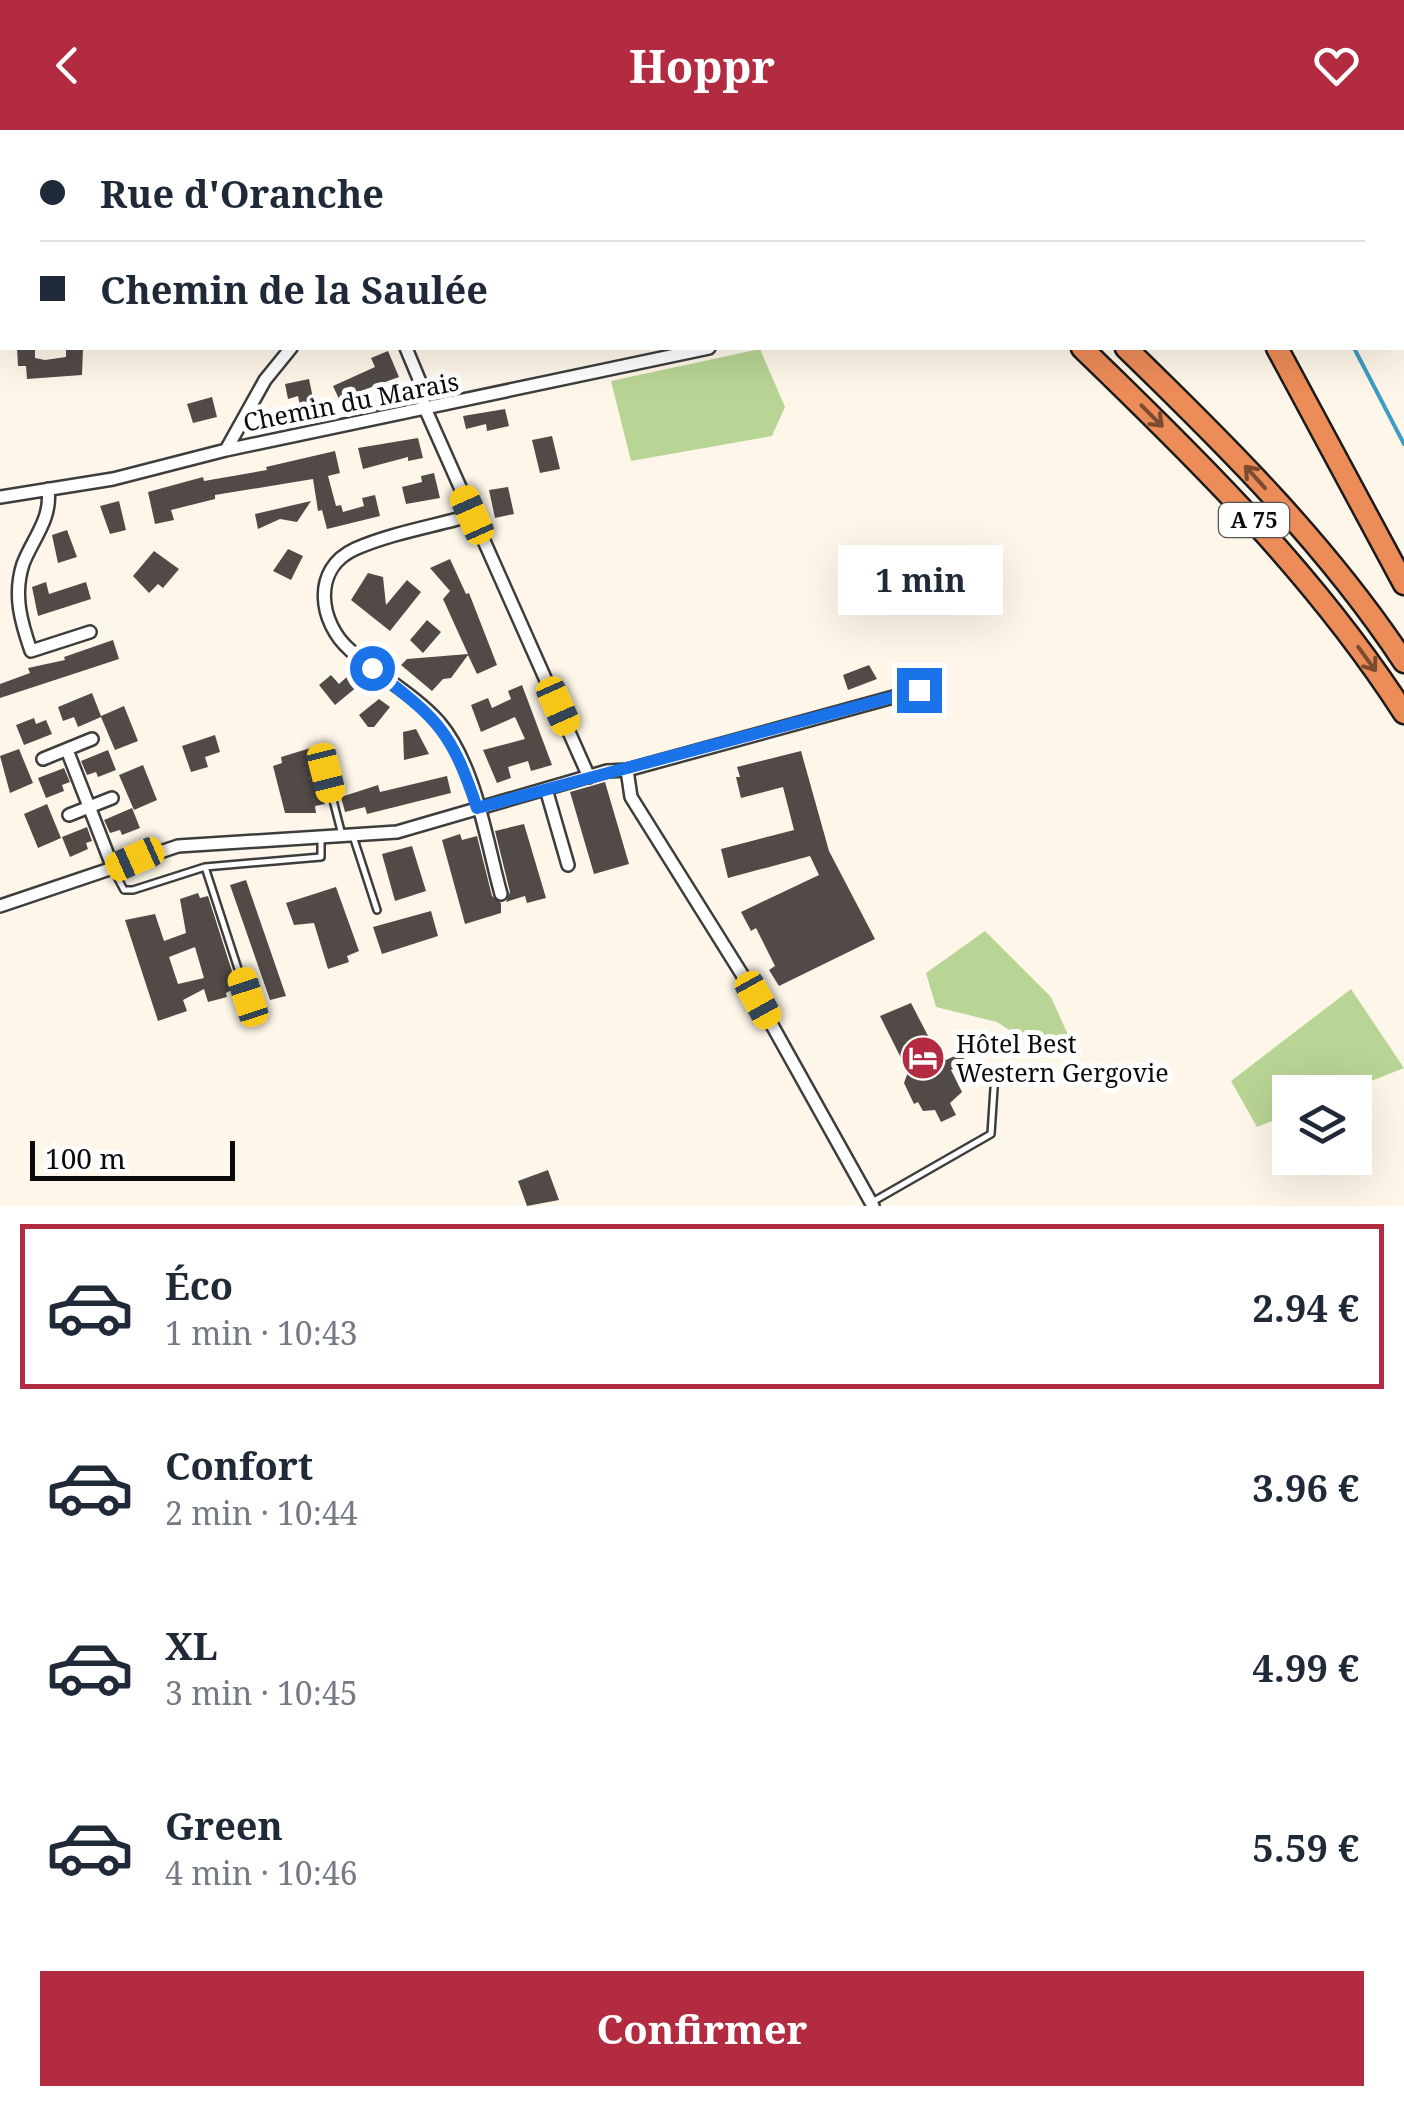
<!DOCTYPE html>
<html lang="fr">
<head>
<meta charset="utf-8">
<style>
	body { margin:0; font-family:"Noto Serif",serif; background:#f6f6f7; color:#1f2937; height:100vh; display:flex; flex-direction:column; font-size:38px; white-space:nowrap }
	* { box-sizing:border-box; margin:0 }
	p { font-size:32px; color:#747a83 }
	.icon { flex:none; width:55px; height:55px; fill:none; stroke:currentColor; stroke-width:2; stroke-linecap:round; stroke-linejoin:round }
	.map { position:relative; height:1076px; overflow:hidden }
	.side { display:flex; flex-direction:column; background:#fff; flex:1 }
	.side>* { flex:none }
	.guide { position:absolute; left:0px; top:0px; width:1405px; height:220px; box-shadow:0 10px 40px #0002; display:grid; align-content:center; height:220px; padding:0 40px; background:#fff }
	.tools { position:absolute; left:1272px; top:945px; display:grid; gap:20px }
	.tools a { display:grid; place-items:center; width:100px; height:100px; border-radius:0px; background:#fff; box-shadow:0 10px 40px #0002; font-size:50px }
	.scale { position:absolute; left:30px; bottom:25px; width:205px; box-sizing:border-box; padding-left:10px; border:5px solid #0a0a0a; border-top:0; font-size:28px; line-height:35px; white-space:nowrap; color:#0a0a0a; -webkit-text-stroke:8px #fff; paint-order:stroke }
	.end { position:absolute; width:45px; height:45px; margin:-22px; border:12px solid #1a73e8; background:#fff; box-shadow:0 0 0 5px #fff }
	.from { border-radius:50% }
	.bubble { position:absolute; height:70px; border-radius:0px; background:#fff; box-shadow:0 10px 40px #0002; font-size:32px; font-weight:700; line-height:70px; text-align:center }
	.car { position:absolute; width:30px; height:60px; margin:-30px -15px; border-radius:12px; box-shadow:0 0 8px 2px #0007; background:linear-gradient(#f5c518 24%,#345 0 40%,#f5c518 0 76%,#345 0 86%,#f5c518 0) }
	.guide b { display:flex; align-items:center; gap:35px; height:95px; font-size:38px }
	.guide b+b { border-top:2px solid #e0e1e3 }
	.guide i { width:25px; height:25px; background:#1f2937 }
	ul { padding:18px 0 0; list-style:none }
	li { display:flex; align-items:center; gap:30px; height:165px; margin:0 20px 15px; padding:0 20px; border:5px solid transparent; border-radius:0px }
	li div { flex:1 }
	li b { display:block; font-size:38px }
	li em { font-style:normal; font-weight:700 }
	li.active { border-color:#b22b40 }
	li>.icon { width:90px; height:90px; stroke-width:1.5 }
	.primary-button { display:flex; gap:20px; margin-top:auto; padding:20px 40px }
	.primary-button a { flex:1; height:115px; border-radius:0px; background:#b22b40; color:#fff; font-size:40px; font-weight:700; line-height:115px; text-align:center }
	header { display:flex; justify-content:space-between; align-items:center; height:130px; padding:0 40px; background:#b22b40; color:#fff; font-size:45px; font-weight:700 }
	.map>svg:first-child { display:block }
</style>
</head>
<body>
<header><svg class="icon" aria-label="back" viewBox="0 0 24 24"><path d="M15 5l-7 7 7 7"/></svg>Hoppr<svg class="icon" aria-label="heart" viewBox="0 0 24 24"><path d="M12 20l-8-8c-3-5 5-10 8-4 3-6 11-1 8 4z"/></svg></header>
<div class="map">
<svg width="1404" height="1076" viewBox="0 0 1404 1076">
	<rect width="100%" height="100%" fill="#fef7e9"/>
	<path fill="#b9d595" d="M760,219L785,277L772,306L631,331L611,251Z
		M985,801L1051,867L1069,907L1040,920L997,892L936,877L926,843Z
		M1351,859L1404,938L1343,962H1290V984L1257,997L1231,951Z"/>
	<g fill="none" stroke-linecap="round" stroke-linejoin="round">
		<path stroke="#3c9dc5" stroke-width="4" d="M1210,0L1212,2
			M1354,218L1404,314"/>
	</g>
	<path fill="#524a47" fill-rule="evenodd" d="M17,218H35V228L45,230L66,227V218H83L82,245L27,249L26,236H18Z
		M388,221L399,247L339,269L333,256L375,237L371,228Z
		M309,249L314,273L300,276L298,266L288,269L285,254Z
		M212,267L217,287L193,293L187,274Z
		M505,279L509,296L487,301L486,294L466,299L463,286Z
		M552,306L560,339L540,343L532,310Z
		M418,308L423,328L408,331V327L363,339L358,318Z
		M335,321L340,343L328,346L336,376L341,375L343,382L364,376L362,368L375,365L380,386L327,399L322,380L318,381L313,349L215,365V369L171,380L174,390L155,394L148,362L203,347L204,351L267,340L266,337Z
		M434,343L440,368L406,374L402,357L422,352L421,346Z
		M508,357L514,384L495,388L489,360Z
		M119,371L126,400L110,404L100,376Z
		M311,371L297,392L280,389L258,399L255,384Z
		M67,400L77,427L58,433L52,405Z
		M288,419L303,426L291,450L273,441Z
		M154,421L179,439L163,458L158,454L149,463L133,446Z
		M450,429L466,464L469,463L497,535L477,544L468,525L451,548L443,549L432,561L401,535L407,529L468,524L443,469L450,461L430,438Z
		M368,443L383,447L386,475L407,450L421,462L390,501L351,470Z
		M46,452L49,464L86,452L91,469L38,486L32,457Z
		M427,490L441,502L423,523L410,510Z
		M113,510L119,529L0,568V554L30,543L28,538L65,530L64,527Z
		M869,535L877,549L848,560L843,545Z
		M331,545L339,554L349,545L358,556L335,575L319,555Z
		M522,555L552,635L531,641L528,631L508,637L511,648L497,653L483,620L525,609L515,587L481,602L471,575L488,568L492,578L511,569L508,561Z
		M92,563L101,586L124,576L138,611L115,620L101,587L78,597L74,587L63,591L58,577Z
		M379,569L390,577L374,597H368L359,585Z
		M34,588L36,594L46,590L52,604L24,615L16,595Z
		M416,599L429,624L404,630L403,602Z
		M215,605L220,622L205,627L208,637L191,642L182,616Z
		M314,617L320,638L309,648L320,652L325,674L315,676L316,683H285L273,636L282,633L281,627Z
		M19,619L33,653L10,663L0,626Z
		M108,620L116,640L98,647L96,642L87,645L81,631Z
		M801,621L829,721L875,809L779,856L769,840L775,836L756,798L751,801L741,782L819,745L810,726L728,748L721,719L794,700L783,657L741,668L736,647H740L737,637Z
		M143,635L157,670L134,680L119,645Z
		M64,638L70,652L62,655L64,661L46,668L38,648Z
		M447,646L451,663L367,684L365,677L345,682L341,667L378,655L380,662Z
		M605,652L629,734L594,744L570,662Z
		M47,674L61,708L38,718L24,684Z
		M132,678L140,698L122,705L120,700L110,703L104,690Z
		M524,694L546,768L527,773L525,766L506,772L510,762L495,701Z
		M87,697L92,711L86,713L88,719L70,727L62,707Z
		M460,704L462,710L477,706L492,766L501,773V783L465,794L442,710Z
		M412,716L426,761L395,771L382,724Z
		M246,750L286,866L270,870L230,755Z
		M336,757L359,821L347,826L349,832L328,839L314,793L294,795L286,773Z
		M198,763L200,768L208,766L237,857L226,863L227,867L208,872L204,859L183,870L187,881L158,891L125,790L155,784L164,811L186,803L180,769ZM195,817L204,848L178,854L169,827Z
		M431,781L438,806L382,824L373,797Z
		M911,873L939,927L943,924L946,930L961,923L966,932L951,940L962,962L950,973L956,985L941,992L935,980L923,981L918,972L914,974L904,953L908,942L880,886Z
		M548,1040L559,1070L527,1076L518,1051Z"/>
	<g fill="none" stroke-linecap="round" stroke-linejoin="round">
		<defs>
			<path id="lane" d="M315,647L326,643L342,705
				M353,706L377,780
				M205,737L253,885
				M114,741L124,760H133L205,737L321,727V707
				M874,1071L991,1004L995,943"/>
			<path id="street" d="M1273,0L1275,2
				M75,2V0
				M297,2V0
				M436,2L437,0
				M1402,201L1404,204
				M406,218L421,254L424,276L589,647
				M226,320L265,250L291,218
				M48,359C52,389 33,408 23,434C13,465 21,492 31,521L90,502
				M0,367L113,349L226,320L709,218
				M472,385C435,396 391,403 355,419C311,439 319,493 350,520C378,545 415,565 439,592C476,636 486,710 501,764
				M67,620L113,738
				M43,629L92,609
				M627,640L631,667L758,870L873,1076
				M546,659L568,735
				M69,685L112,668
				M0,776L178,716L397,702L607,641L627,640L919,560"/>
			<path id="highway" d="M864,0L866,2
				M907,0L909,2
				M1134,0L1136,2
				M1082,218C1199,331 1315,445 1404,583
				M1126,218C1226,315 1327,415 1404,532
				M1277,218L1404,454"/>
		</defs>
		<use href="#lane" stroke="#3d3d3d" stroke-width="10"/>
		<use href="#street" stroke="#3d3d3d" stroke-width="16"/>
		<use href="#highway" stroke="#1b1b1b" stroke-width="25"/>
		<use href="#lane" stroke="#fff" stroke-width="5"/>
		<use href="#street" stroke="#fff" stroke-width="11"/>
		<use href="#highway" stroke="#ec8c58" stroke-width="20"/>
	</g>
	<defs><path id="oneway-shaft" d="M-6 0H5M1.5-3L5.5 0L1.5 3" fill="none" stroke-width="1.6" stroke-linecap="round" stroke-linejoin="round" transform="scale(2.5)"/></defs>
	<g stroke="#7b4b31">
		<use href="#oneway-shaft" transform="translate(1152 286) rotate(45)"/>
		<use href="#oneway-shaft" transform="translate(1255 347) rotate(-132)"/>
		<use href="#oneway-shaft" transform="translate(1367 529) rotate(54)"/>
	</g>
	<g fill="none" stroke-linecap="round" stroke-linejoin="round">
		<path stroke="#1a73e8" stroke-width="12" d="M372,538C437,590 450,597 477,678L919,560"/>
	</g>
	<defs>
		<symbol id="hotel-disc" viewBox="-11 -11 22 22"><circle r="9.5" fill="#b22b40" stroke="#fff"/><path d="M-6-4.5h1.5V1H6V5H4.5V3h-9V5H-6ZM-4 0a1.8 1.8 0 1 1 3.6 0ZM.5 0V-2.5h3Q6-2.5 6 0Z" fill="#fff"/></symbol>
	</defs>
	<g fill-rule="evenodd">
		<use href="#hotel-disc" x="898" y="903" width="50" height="50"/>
	</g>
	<g text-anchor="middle" stroke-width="10" stroke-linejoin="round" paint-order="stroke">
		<rect fill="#fff" stroke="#545454" stroke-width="2.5" x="1219" y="373" width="70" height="34" rx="8"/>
		<g font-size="22" font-weight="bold" fill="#0a0a0a">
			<text x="1254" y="398">A 75</text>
		</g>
		<g font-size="25" fill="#0a0a0a" stroke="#fff">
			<text transform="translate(351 272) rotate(-11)" y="9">Chemin du Marais</text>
		</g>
		<g font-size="25" fill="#0a0a0a" stroke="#fff" text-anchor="start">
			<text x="956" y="923">Hôtel Best<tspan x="956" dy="29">Western Gergovie</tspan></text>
		</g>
	</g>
</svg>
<div class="tools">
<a><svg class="icon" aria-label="layers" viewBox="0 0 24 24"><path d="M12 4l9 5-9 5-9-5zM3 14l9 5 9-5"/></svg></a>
</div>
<div class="scale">100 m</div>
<i class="end from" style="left:372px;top:538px"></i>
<i class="end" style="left:919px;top:560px"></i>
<div class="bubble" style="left:838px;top:415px;width:165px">1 min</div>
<i class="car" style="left:472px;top:385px;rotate:336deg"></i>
<i class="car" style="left:558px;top:576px;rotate:156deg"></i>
<i class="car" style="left:326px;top:643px;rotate:166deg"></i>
<i class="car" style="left:135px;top:729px;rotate:246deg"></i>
<i class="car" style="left:248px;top:867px;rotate:342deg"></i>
<i class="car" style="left:758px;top:870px;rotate:151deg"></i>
<div class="guide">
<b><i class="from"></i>Rue d'Oranche</b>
<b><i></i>Chemin de la Saulée</b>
</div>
</div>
<section class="side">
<ul>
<li class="active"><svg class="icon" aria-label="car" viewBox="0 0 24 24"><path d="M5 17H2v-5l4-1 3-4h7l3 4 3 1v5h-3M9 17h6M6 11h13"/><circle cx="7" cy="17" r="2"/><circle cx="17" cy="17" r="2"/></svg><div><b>Éco</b><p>1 min · 10:43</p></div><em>2.94 €</em></li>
<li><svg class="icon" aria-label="car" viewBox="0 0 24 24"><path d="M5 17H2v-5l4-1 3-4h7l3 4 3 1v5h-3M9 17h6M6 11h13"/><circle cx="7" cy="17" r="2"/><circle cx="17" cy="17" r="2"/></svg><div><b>Confort</b><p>2 min · 10:44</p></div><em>3.96 €</em></li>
<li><svg class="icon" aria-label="car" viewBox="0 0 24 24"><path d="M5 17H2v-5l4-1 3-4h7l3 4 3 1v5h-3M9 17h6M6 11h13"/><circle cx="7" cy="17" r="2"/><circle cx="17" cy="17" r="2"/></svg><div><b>XL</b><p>3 min · 10:45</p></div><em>4.99 €</em></li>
<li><svg class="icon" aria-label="car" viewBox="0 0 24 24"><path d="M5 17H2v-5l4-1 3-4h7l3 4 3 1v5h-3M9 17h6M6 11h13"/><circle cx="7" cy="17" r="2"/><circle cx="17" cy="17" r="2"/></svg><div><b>Green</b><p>4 min · 10:46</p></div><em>5.59 €</em></li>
</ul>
<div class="primary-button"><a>Confirmer</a></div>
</section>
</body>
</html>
